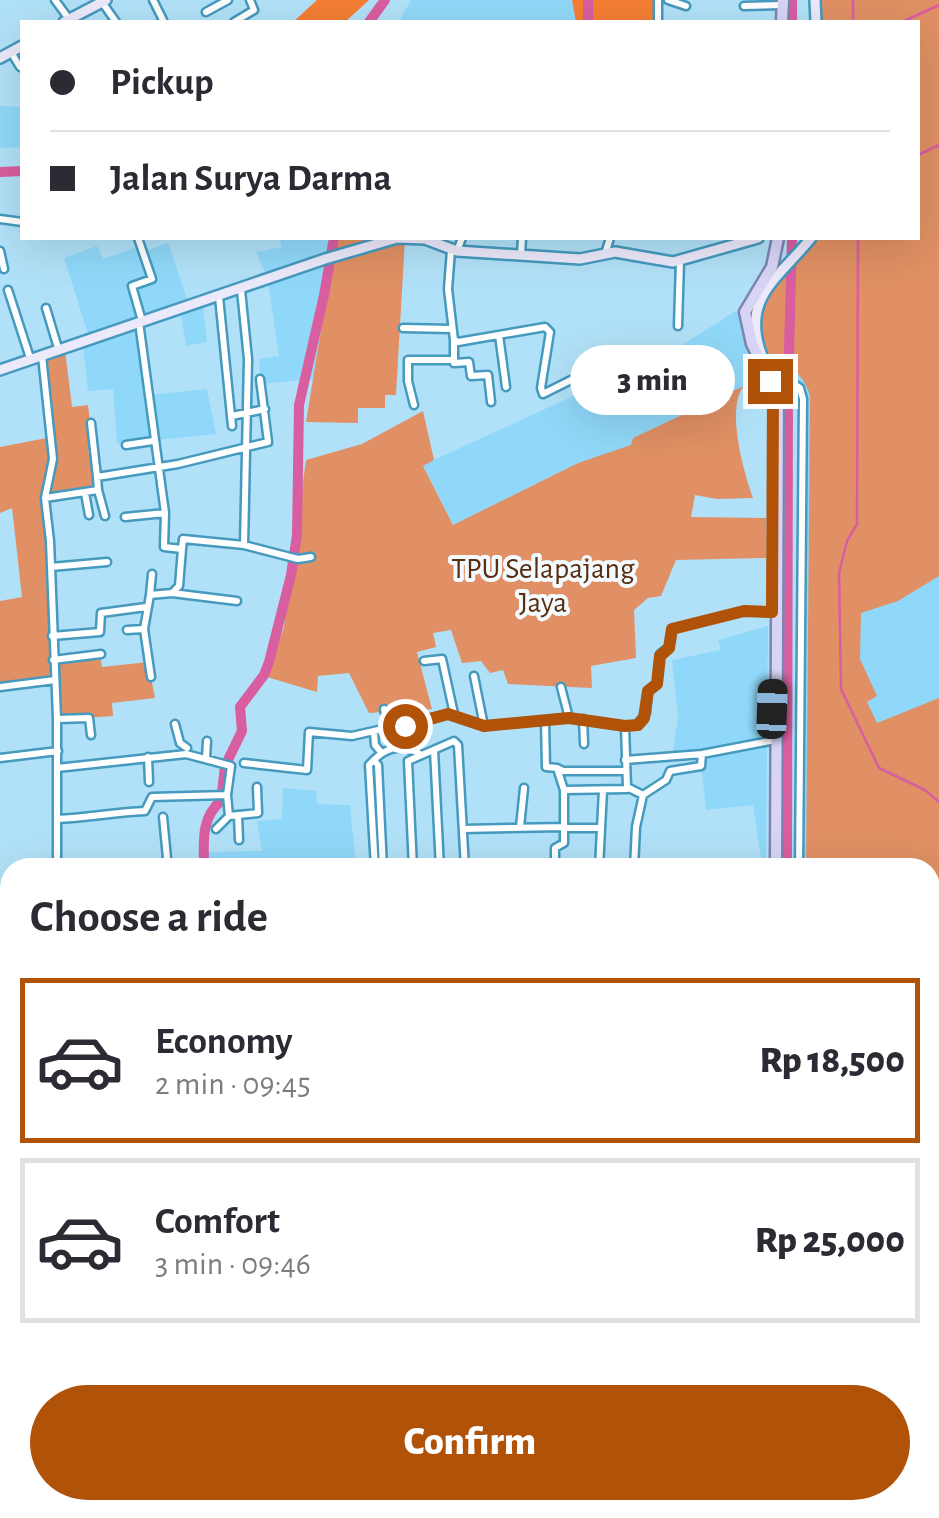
<!DOCTYPE html>
<html lang="en">
<head>
<meta charset="utf-8">
<style>
	body { margin:0; font-family:"Alegreya Sans",sans-serif; background:#f7f7f7; color:#2b2b33; height:100vh; display:flex; flex-direction:column; font-size:38px; white-space:nowrap }
	* { box-sizing:border-box; margin:0 }
	p { font-size:32px; color:#7c7c81 }
	.icon { flex:none; width:55px; height:55px; fill:none; stroke:currentColor; stroke-width:2; stroke-linecap:round; stroke-linejoin:round }
	.map { position:relative; flex:1; overflow:hidden }
	.drawer { position:absolute; left:0px; top:858px; width:940px; height:662px; display:flex; flex-direction:column; background:#fff; border-radius:30px 30px 0 0; box-shadow:0 10px 40px #0002 }
	.drawer>* { flex:none }
	.guide { position:absolute; left:20px; top:20px; width:900px; height:220px; border-radius:0px; box-shadow:0 10px 40px #0002; display:grid; align-content:center; height:220px; padding:0 30px; background:#fff }
	.end { position:absolute; width:45px; height:45px; margin:-22px; border:12px solid #b15209; background:#fff; box-shadow:0 0 0 5px #fff }
	.from { border-radius:50% }
	.bubble { position:absolute; height:70px; border-radius:35px; background:#fff; box-shadow:0 10px 40px #0002; font-size:32px; font-weight:800; line-height:70px; text-align:center }
	.car { position:absolute; width:30px; height:60px; margin:-30px -15px; border-radius:12px; box-shadow:0 0 8px 2px #0007; background:linear-gradient(#222 24%,#8ab4d8 0 40%,#222 0 76%,#8ab4d8 0 86%,#222 0) }
	.guide b { display:flex; align-items:center; gap:35px; height:95px; font-size:38px }
	.guide b+b { border-top:2px solid #e1e1e2 }
	.guide i { width:25px; height:25px; background:#2b2b33 }
	ul { padding:0; list-style:none }
	li { display:flex; align-items:center; gap:30px; height:165px; margin:0 20px 15px; padding:0 10px; border:5px solid #e1e1e2; border-radius:0px }
	li div { flex:1 }
	li b { display:block; font-size:38px }
	li em { font-style:normal; font-weight:800 }
	li.active { border-color:#b15209 }
	li>.icon { width:90px; height:90px; stroke-width:1.5 }
	h2 { padding:0 30px; font-size:45px; line-height:120px }
	.action { display:flex; gap:20px; margin-top:auto; padding:20px 30px }
	.action a { flex:1; height:115px; border-radius:60px; background:#b15209; color:#fff; font-size:40px; font-weight:800; line-height:115px; text-align:center }
	.map>svg:first-child { display:block }
</style>
</head>
<body>
<div class="map">
<svg width="939" height="1518" viewBox="0 0 939 1518">
	<rect width="100%" height="100%" fill="#b1e1f8"/>
	<path fill="#90d8f9" d="M411,0H572L576,22H399Z
		M818,0H939V1518H808L810,1510H930V868L803,867L806,388L773,363L763,346L747,349L762,379L634,438L632,445L578,463L453,525L423,465L676,349L737,310L739,319L756,316L918,238V22H819Z
		M0,106L22,107V147L0,148Z
		M279,238H336L313,379L261,384L259,359L279,356L267,277L256,252L282,247Z
		M168,243L189,304L202,299L207,342L186,346L181,315L142,326L149,395L207,389L216,434L117,444L113,389L88,391L82,339L88,334L64,258L97,246L103,259L140,246L142,252Z
		M768,626L766,867H717L761,859L753,805L706,810L700,754L672,755L678,718L672,660L721,650L718,640Z
		M283,788L316,791L317,804L350,805L356,867H206L207,852L262,851L257,821L282,819Z
		M29,1510L109,1515L128,1510H536L538,1518H30Z"/>
	<path fill="#e09064" d="M820,0H939V576L898,601L861,613L860,659L877,696L867,702L877,723L939,698V1336L930,1342V868L806,867L810,395C803,373 787,363 768,355L757,316L763,299L815,238H918V22H820Z
		M336,238H405L396,395H385V408H358V423L306,422Z
		M65,350L72,407L88,405L93,449L88,450L97,490L48,498L54,547L56,659L100,655L102,667L148,662L155,698L112,703L113,716L59,720L52,713L51,685L0,691V601L22,597L12,508L0,513V447L52,437L41,358Z
		M762,379L766,383L743,387C726,410 744,473 753,498L717,499L695,495L691,517L766,518V558L676,560L661,596L648,598L634,610L636,658L591,666L592,688L508,684L503,670L490,673L481,661L462,663L451,630L433,633L436,647L417,652L432,709L369,713L349,673L318,676L317,692L267,677L284,627L306,460L362,444L423,411L434,460L423,466L453,525L578,463L631,445L633,438L744,386Z
		M937,1446L939,1517L881,1518L879,1510H930V1453Z"/>
	<path fill="#f57e33" d="M317,0H369L345,22H293Z
		M572,0H654L653,22H576Z"/>
	<path fill="#d85ea0" d="M788,382L793,387L792,868L781,867V384Z"/>
	<g fill="none" stroke-linecap="round" stroke-linejoin="round">
		<path stroke="#d85ea0" stroke-width="2.5" d="M853,0V18
			M902,22L939,5
			M918,155L939,145
			M858,238L857,524L847,541L839,573L841,689L879,768L925,790L939,802"/>
		<path stroke="#d85ea0" stroke-width="10" d="M792,0V22
			M369,22L385,0
			M588,22V0
			M0,172L22,171
			M788,389L792,238
			M204,868C204,844 200,818 221,801L225,766L242,731L240,707L264,675L269,662L291,575L297,535L299,405L324,295L334,238
			M303,1510L308,1518"/>
		<defs>
			<path id="street" d="M55,0L69,19
				M153,0L163,20L161,22
				M658,0V22
				M668,0L686,6
				M102,2L116,22
				M744,6L783,5
				M206,12L228,0
				M234,22L254,10L250,0
				M11,52L20,67
				M0,219L22,222
				M138,238L152,279L132,286L142,321
				M451,250L448,289L454,340L458,342L545,327L550,332L541,388L543,394L573,379L594,374
				M0,251L4,269
				M457,251L462,238
				M605,254L610,238
				M521,255L522,238
				M8,290L30,358
				M241,290L248,359L244,545
				M219,297L232,426
				M46,308L58,348
				M139,322L165,513L164,547L182,549L179,586L172,593
				M678,326L680,261
				M403,328L452,329
				M499,335L506,387
				M454,341V363L469,362L471,376L488,375L491,402
				M42,356L53,459L45,498L50,541L57,719V868
				M766,364L800,388L803,399L799,868
				M414,405L408,381V360H454
				M232,416L265,409
				M91,423L97,477
				M126,445L153,441
				M98,490L105,516
				M85,493L89,515
				M45,498L98,490L97,477L178,464L268,442L260,379
				M125,517L165,513
				M182,549L183,539L244,545L298,559L311,557
				M51,567L107,562
				M150,595L152,574
				M127,630L144,629
				M52,636L100,632L101,613L146,607
				M53,660L101,654
				M424,661L442,659L454,714
				M474,676L484,726
				M151,677L144,629L150,595L172,593L237,601
				M0,687L55,680
				M561,687L569,718
				M384,709L389,730
				M57,719L89,718L91,735
				M583,719L584,744
				M545,720L546,767L557,768
				M175,724L180,743L187,748
				M625,726L627,787L643,795
				M374,732L375,745L381,752
				M434,750L440,868
				M148,757L149,782
				M0,758L58,751
				M206,758L207,741
				M374,760L378,765L383,868
				M625,760L702,754L770,741
				M244,763L307,770L309,732L352,736L448,714L484,726L569,718L625,726L637,725L646,713L648,691L657,684L660,654L669,647L672,629L743,611L772,612
				M564,790L627,789
				M227,795L229,816
				M238,815L239,840
				M163,817L168,868
				M57,819C87,818 115,812 145,811L152,797L227,795L231,766L186,754L57,768
				M520,827L524,788
				M563,828H601
				M216,829L229,816L258,813L257,787
				M463,829L563,827
				M599,865L634,867
				M375,868L369,765C384,748 399,742 420,754
				M413,868L408,761L454,741L458,745L465,868
				M432,868L465,865
				M555,868V848L564,843V790L557,768L563,771H626
				M599,868L603,790
				M634,868L636,827L643,795L666,780L670,771L701,766L702,754
				M0,912H10
				M0,955L10,954
				M0,1002L10,1001
				M0,1077L10,1076
				M0,1128L10,1127
				M0,1165L10,1166
				M0,1216L10,1217
				M0,1246H10
				M0,1320L9,1323L1,1363
				M0,1499L10,1500
				M0,1506L10,1507
				M37,1510L113,1517L144,1510
				M582,1510L592,1518"/>
			<path id="secondary" d="M815,0L816,22
				M64,22L106,0
				M0,58L22,46
				M762,356C740,298 778,279 811,238
				M0,370L325,259L397,238L425,239L457,251L580,259L615,252L673,262L758,238
				M930,1346L939,1339
				M930,1405L939,1394
				M794,1518V1510"/>
			<path id="primary" d="M782,22L783,0
				M776,868L778,395L752,344L745,312L772,267L778,238
				M772,1510V1518"/>
		</defs>
		<use href="#street" stroke="#459abe" stroke-width="11"/>
		<use href="#secondary" stroke="#459abe" stroke-width="14"/>
		<use href="#primary" stroke="#7c85af" stroke-width="15"/>
		<use href="#street" stroke="#fff" stroke-width="6"/>
		<use href="#secondary" stroke="#ebe9fa" stroke-width="9"/>
		<use href="#primary" stroke="#d7d4f6" stroke-width="10"/>
		<path stroke="#1c4352" stroke-width="2.5" stroke-dasharray="5 10" stroke-linecap="butt" d="M930,1365L939,1356
			M824,1518L827,1510"/>
	</g>
	<g fill="none" stroke-linecap="round" stroke-linejoin="round">
		<path stroke="#b15209" stroke-width="12" d="M405,726L448,714L484,726L569,718L625,726L638,725L644,718L648,691L657,684L660,656L669,648L672,629L744,611L772,612L773,386L770,381"/>
	</g>
	<g text-anchor="middle" stroke-width="8" stroke-linejoin="round" paint-order="stroke">
		<g font-size="30" fill="#5b2d10" stroke="#f3fbff">
			<text x="543" y="578">TPU Selapajang<tspan x="543" dy="34">Jaya</tspan></text>
		</g>
	</g>
</svg>
<i class="end from" style="left:405px;top:726px"></i>
<i class="end" style="left:770px;top:381px"></i>
<div class="bubble" style="left:570px;top:345px;width:165px">3 min</div>
<i class="car" style="left:772px;top:709px;rotate:2deg"></i>
<div class="guide">
<b><i class="from"></i>Pickup</b>
<b><i></i>Jalan Surya Darma</b>
</div>
<section class="drawer">
<h2>Choose a ride</h2>
<ul>
<li class="active"><svg class="icon" aria-label="car" viewBox="0 0 24 24"><path d="M5 17H2v-5l4-1 3-4h7l3 4 3 1v5h-3M9 17h6M6 11h13"/><circle cx="7" cy="17" r="2"/><circle cx="17" cy="17" r="2"/></svg><div><b>Economy</b><p>2 min · 09:45</p></div><em>Rp 18,500</em></li>
<li><svg class="icon" aria-label="car" viewBox="0 0 24 24"><path d="M5 17H2v-5l4-1 3-4h7l3 4 3 1v5h-3M9 17h6M6 11h13"/><circle cx="7" cy="17" r="2"/><circle cx="17" cy="17" r="2"/></svg><div><b>Comfort</b><p>3 min · 09:46</p></div><em>Rp 25,000</em></li>
</ul>
<div class="action"><a>Confirm</a></div>
</section>
</div>
</body>
</html>
